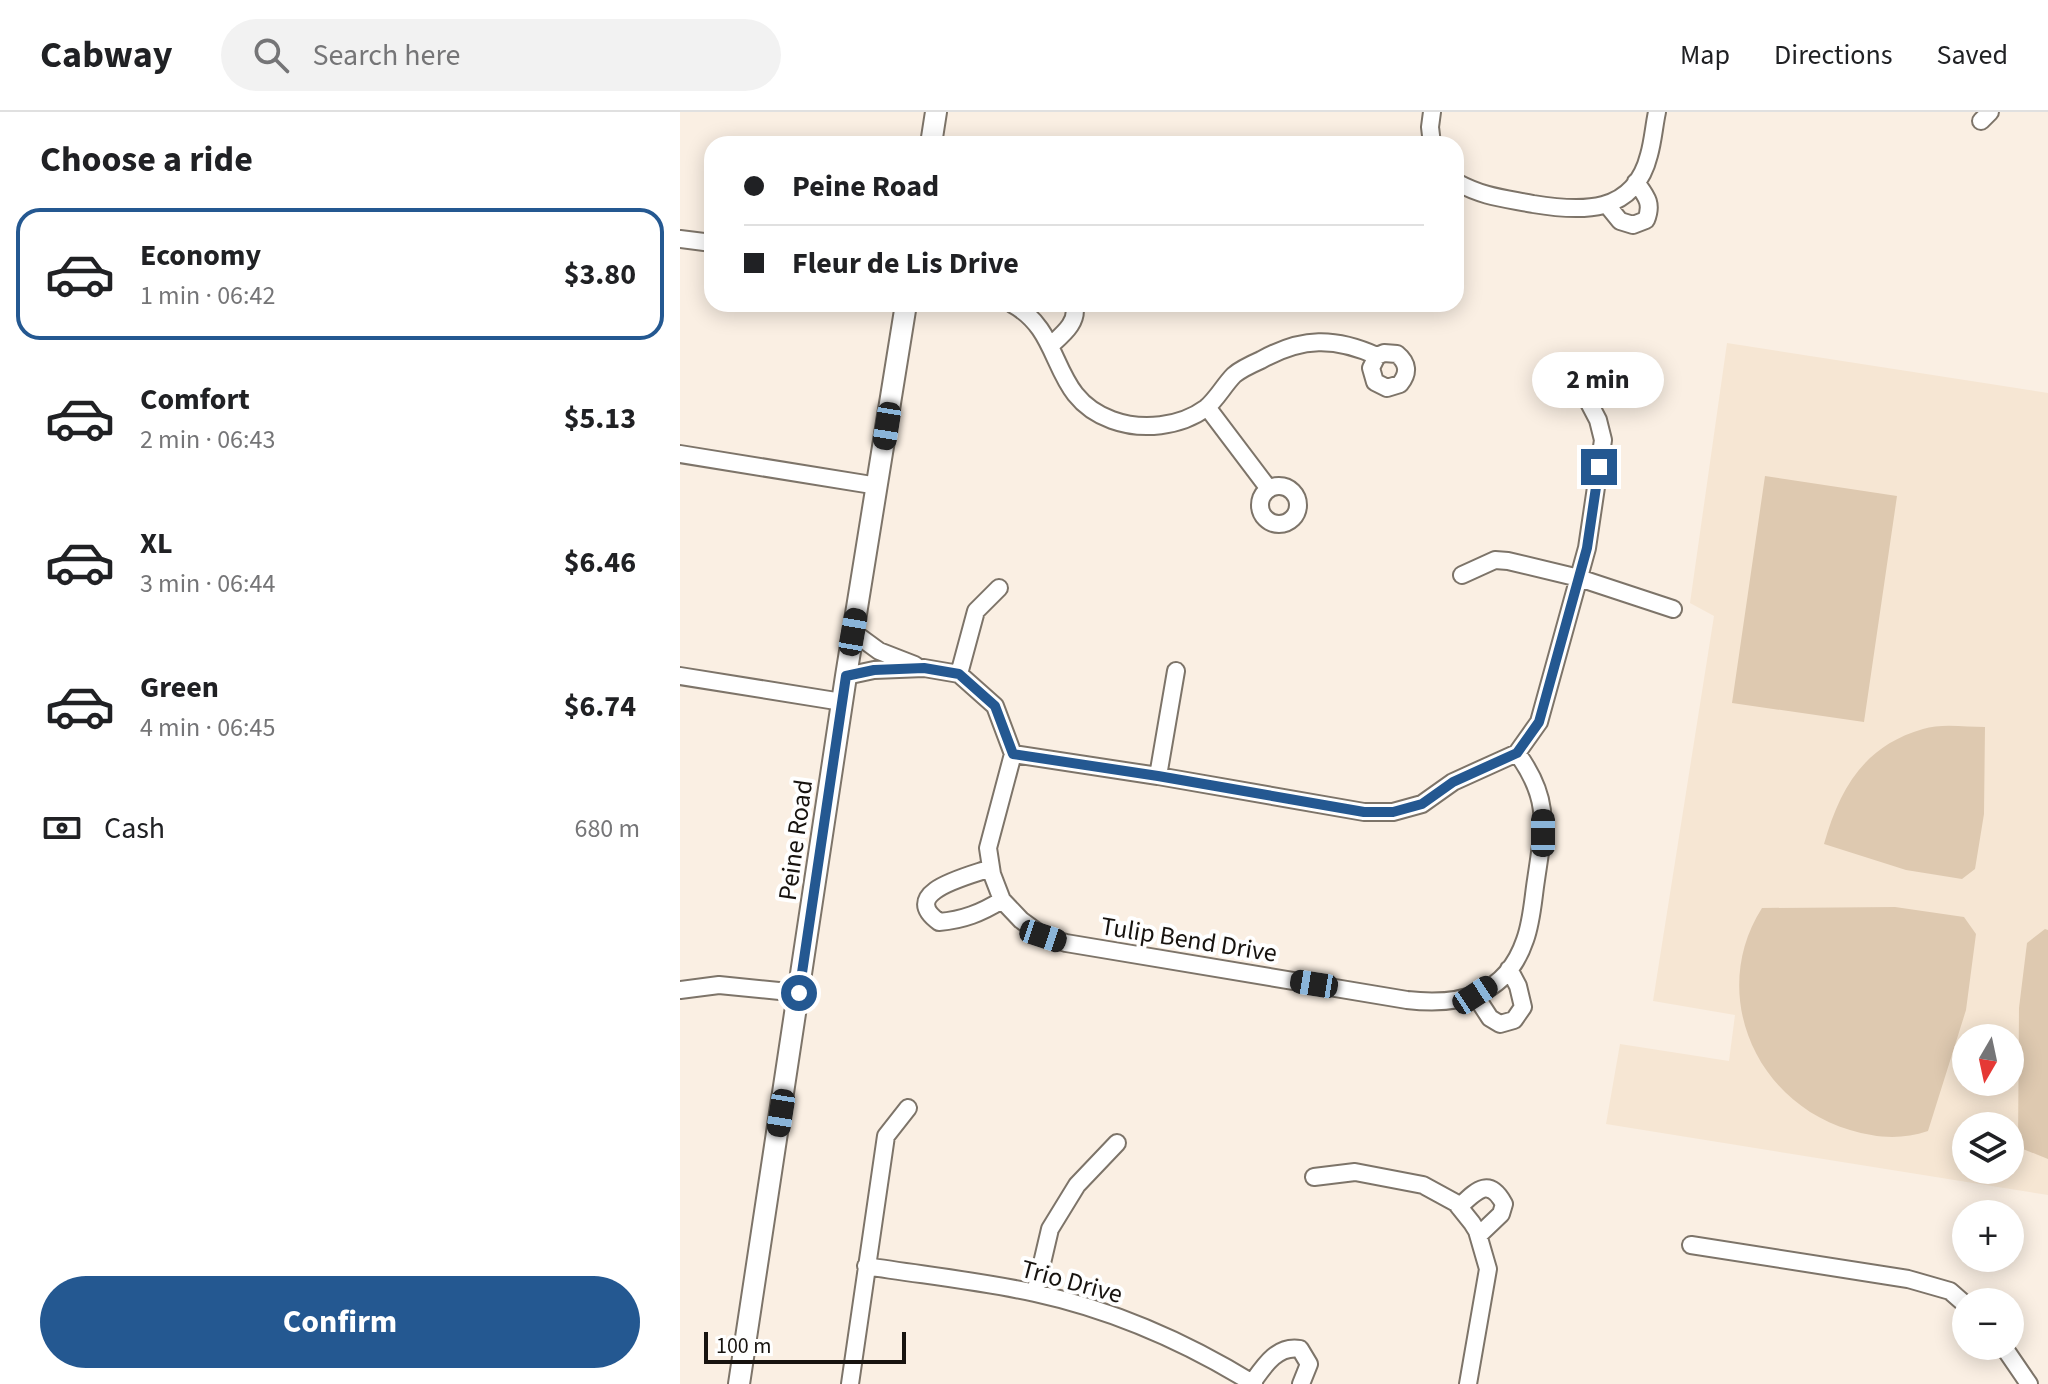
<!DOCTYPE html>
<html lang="en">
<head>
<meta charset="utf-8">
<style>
	body { margin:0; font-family:"Source Sans 3",sans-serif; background:#f2f2f2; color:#202124; height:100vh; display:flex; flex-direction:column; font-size:30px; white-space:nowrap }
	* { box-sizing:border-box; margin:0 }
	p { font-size:26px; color:#757577 }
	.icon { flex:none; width:44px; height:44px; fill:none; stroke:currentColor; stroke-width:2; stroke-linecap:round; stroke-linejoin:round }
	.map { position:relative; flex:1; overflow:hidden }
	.panel { display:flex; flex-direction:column; background:#fff; width:680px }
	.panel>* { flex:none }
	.banner { position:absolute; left:24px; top:24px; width:760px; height:176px; border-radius:24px; box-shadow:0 4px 20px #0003; display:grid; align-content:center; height:176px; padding:0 40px; background:#fff }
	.needle { width:52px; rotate:189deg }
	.tools { position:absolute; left:1272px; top:912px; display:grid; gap:16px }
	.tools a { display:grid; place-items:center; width:72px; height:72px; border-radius:50%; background:#fff; box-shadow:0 4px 20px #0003; font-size:40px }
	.scale { position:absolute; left:24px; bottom:20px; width:202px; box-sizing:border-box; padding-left:8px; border:4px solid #17130f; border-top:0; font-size:22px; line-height:28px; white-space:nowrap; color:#17130f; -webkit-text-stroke:6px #fff; paint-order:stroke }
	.end { position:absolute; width:36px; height:36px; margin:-18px; border:10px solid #245891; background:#fff; box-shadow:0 0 0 4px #fff }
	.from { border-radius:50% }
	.bubble { position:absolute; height:56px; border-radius:28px; background:#fff; box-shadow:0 4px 20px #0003; font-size:26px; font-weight:700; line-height:56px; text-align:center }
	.car { position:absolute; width:24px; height:48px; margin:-24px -12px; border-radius:10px; box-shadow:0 0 6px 2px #0007; background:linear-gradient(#222 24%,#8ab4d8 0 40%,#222 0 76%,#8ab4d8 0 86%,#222 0) }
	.banner b { display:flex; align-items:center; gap:28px; height:76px; font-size:30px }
	.banner b+b { border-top:2px solid #e0e0e0 }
	.banner i { width:20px; height:20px; background:#202124 }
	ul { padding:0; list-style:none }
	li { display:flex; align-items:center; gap:24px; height:132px; margin:0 16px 12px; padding:0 24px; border:4px solid transparent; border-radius:24px }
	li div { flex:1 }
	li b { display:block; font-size:30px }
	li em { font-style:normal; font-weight:700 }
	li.on { border-color:#245891 }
	li>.icon { width:72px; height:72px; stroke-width:1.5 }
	h2 { padding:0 40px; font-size:36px; line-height:96px }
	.pay { display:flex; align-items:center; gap:20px; height:88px; padding:0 40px; font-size:30px }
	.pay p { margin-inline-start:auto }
	.cta { display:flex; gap:16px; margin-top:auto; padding:16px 40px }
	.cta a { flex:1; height:92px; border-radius:48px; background:#245891; color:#fff; font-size:32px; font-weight:700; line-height:92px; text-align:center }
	header { display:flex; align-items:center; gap:48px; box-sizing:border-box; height:112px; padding:0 40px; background:#fff; border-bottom:2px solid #e0e0e0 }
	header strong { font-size:38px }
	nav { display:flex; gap:44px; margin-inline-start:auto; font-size:28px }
	.search { width:560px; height:72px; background:#f2f2f2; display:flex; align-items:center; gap:20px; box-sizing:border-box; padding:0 28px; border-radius:44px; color:#757577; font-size:30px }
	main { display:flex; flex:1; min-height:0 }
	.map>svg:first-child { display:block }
</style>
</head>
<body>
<header>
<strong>Cabway</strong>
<div class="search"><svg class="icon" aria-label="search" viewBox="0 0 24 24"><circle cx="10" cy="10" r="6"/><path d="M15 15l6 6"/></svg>Search here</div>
<nav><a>Map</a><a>Directions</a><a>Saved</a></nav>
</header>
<main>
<section class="panel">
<h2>Choose a ride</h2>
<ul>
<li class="on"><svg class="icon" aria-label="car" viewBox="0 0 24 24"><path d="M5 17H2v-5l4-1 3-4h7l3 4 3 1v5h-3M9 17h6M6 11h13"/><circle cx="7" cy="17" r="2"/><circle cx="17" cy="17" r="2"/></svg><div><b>Economy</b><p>1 min · 06:42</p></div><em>$3.80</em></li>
<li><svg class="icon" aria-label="car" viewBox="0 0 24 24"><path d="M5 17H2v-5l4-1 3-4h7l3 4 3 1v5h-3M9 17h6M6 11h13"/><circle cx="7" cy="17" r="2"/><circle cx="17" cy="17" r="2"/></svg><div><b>Comfort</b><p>2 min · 06:43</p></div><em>$5.13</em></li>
<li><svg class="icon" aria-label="car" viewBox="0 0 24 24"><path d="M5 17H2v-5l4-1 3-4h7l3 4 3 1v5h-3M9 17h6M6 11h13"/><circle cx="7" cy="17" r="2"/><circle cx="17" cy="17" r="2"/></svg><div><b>XL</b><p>3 min · 06:44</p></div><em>$6.46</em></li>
<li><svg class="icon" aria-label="car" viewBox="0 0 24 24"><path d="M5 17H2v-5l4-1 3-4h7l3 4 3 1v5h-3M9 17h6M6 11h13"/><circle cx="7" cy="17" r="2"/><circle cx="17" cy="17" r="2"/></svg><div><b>Green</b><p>4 min · 06:45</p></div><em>$6.74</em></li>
</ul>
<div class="pay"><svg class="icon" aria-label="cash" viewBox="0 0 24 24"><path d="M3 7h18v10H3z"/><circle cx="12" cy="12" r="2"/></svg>Cash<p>680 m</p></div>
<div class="cta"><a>Confirm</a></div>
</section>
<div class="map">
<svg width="1368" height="1272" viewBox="0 0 1368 1272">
	<rect width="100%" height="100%" fill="#faefe3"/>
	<path fill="#f6e6d3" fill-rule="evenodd" d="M1047,231L1368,281V1083L926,1012L940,932L1049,949L1055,903L973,889L1034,504L1010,491ZM1286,926H1330V970H1286ZM1286,1014H1330V1058H1286Z"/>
	<path fill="#dec9b0" d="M1085,364L1217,384L1184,610L1052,591Z
		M1305,615L1304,702L1295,757L1282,767L1226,758L1144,732C1160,676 1184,634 1243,617C1261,611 1286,615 1305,615Z
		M1215,795L1284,805L1296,822L1286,898L1248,1019C1221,1028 1197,1026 1170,1018C1075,990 1028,881 1082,796Z
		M1365,817L1368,818V1047L1338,1035L1339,896L1347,831Z"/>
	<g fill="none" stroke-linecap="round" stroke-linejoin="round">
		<defs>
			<path id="minor" d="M752,0L750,15L752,32
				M1301,9L1310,0
				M776,70C804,85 822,86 853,92C901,100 954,103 969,43C973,29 974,14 977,0
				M927,93L940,109L953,113L966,108C973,91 966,84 956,70
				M0,127L32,131
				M332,192C386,221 368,285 432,308C462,319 500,315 526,296C537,287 544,273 554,263C561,257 572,252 581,248C622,225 655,225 697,244L704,241L717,242C728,251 729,261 720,272L707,276L695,270L691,256L697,244
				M370,234C383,222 399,210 394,192
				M527,295L589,377
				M0,342L198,374
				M580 393a19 19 0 1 1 38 0a19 19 0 1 1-38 0Z
				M782,463L815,448L828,449L899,466L993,497
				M173,520L199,539L235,553
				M279,562L296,499L319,476
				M0,564L162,590
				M166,564L194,558L244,556L279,562L315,594L333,642L308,736L312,762L322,788L341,808L363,824L386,831L727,888C780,894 826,884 845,828C852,809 853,787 856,768C864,713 871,688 837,641
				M333,642L478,664L684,700H713L742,692L773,670L837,641L859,610L907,436L923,328L918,308L907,287
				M478,664L496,559
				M311,756C289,764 217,780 259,810C283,808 301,801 322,788
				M0,878L39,873L119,881
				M795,883L810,906L820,912L834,908L843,895L838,874L829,857
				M634,1065L675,1060L743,1073L776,1091L792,1111L797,1119L808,1157L788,1272
				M779,1095C796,1079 809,1064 824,1092L821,1102L799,1123
				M1011,1133L1228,1167L1270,1179L1286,1193
				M186,1154C242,1163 300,1169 355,1181C433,1198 506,1230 574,1272
				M355,1181L370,1117L397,1073L437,1031
				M1323,1234L1349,1272
				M572,1271C584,1254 597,1233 620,1237L629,1252L621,1272
				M170,1272L206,1024L228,996"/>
			<path id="tertiary" d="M251,32L256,0
				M59,1272L166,564L226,192"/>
		</defs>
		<use href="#minor" stroke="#7d7469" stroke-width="20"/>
		<use href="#tertiary" stroke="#7d7469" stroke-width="24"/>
		<use href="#minor" stroke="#fff" stroke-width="16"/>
		<use href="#tertiary" stroke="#fff" stroke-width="20"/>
	</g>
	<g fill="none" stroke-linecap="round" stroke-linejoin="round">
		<path stroke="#245891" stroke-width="10" d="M119,881L166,564L194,558L244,556L279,562L315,594L333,642L478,664L684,700H713L742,692L773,670L837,641L859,610L907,436L919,355"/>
	</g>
	<g text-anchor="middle" stroke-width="8" stroke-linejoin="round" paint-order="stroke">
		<g font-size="26" fill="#17130f" stroke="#fff">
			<text transform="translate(115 728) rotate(-82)" y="9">Peine Road</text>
			<text transform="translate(509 827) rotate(9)" y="9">Tulip Bend Drive</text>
			<text transform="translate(392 1169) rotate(15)" y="9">Trio Drive</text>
		</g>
	</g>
</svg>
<div class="tools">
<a><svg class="needle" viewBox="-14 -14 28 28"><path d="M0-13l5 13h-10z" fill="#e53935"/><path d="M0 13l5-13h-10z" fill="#757577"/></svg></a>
<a><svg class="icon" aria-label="layers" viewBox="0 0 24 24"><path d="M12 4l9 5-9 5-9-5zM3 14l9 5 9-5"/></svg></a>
<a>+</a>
<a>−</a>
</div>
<div class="scale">100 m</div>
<i class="end from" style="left:119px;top:881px"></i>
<i class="end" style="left:919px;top:355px"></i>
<div class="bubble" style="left:852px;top:240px;width:132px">2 min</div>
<i class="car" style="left:207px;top:314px;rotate:189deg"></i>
<i class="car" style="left:173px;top:520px;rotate:10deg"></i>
<i class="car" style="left:863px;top:721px;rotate:0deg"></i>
<i class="car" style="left:363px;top:824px;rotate:108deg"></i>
<i class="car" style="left:634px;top:872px;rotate:279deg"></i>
<i class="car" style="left:795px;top:883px;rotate:57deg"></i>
<i class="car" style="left:101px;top:1001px;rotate:189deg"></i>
<div class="banner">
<b><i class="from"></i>Peine Road</b>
<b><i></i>Fleur de Lis Drive</b>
</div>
</div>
</main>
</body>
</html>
